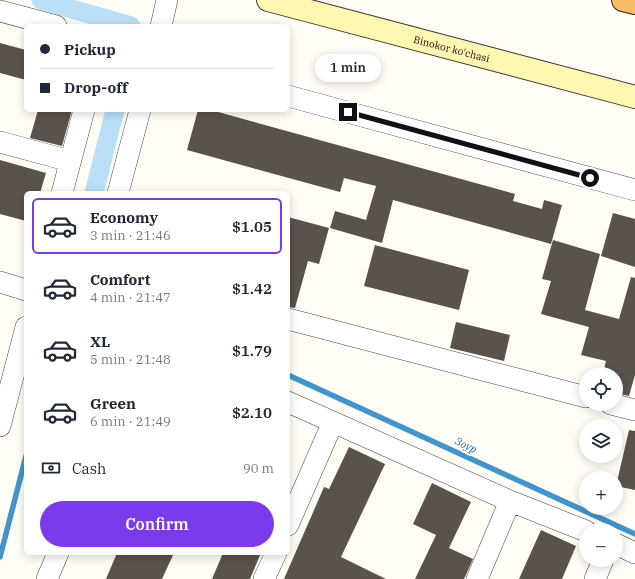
<!DOCTYPE html>
<html lang="en">
<head>
<meta charset="utf-8">
<style>
	body { margin:0; font-family:"IBM Plex Serif",serif; background:#f2f2f3; color:#1f2937; height:100vh; display:flex; flex-direction:column; font-size:15px; white-space:nowrap }
	* { box-sizing:border-box; margin:0 }
	p { font-size:13px; color:#747a83 }
	.icon { flex:none; width:22px; height:22px; fill:none; stroke:currentColor; stroke-width:2; stroke-linecap:round; stroke-linejoin:round }
	.map { position:relative; flex:1; overflow:hidden }
	.drawer { position:absolute; left:24px; top:191px; width:266px; height:364px; display:flex; flex-direction:column; background:#fff; border-radius:6px; box-shadow:0 2px 10px #0003 }
	.drawer>* { flex:none }
	.hud { position:absolute; left:24px; top:24px; width:266px; height:88px; border-radius:6px; box-shadow:0 2px 10px #0003; display:grid; align-content:center; height:88px; padding:0 16px; background:#fff }
	.tools { position:absolute; left:579px; top:367px; display:grid; gap:8px }
	.tools a { display:grid; place-items:center; width:44px; height:44px; border-radius:50%; background:#fff; box-shadow:0 2px 10px #0003; font-size:20px }
	.end { position:absolute; width:18px; height:18px; margin:-9px; border:5px solid #111; background:#fff; box-shadow:0 0 0 2px #fff }
	.from { border-radius:50% }
	.bubble { position:absolute; height:28px; border-radius:14px; background:#fff; box-shadow:0 2px 10px #0003; font-size:13px; font-weight:600; line-height:28px; text-align:center }
	.hud b { display:flex; align-items:center; gap:14px; height:38px; font-size:15px }
	.hud b+b { border-top:1px solid #e0e1e3 }
	.hud i { width:10px; height:10px; background:#1f2937 }
	ul { padding:7px 0 0; list-style:none }
	li { display:flex; align-items:center; gap:12px; height:56px; margin:0 8px 6px; padding:0 8px; border:2px solid transparent; border-radius:6px }
	li div { flex:1 }
	li b { display:block; font-size:15px }
	li em { font-style:normal; font-weight:600 }
	li.on { border-color:#7c3aed }
	li>.icon { width:36px; height:36px; stroke-width:1.5 }
	.pay { display:flex; align-items:center; gap:10px; height:44px; padding:0 16px; font-size:15px }
	.pay p { margin-inline-start:auto }
	.action { display:flex; gap:8px; margin-top:auto; padding:8px 16px }
	.action a { flex:1; height:46px; border-radius:24px; background:#7c3aed; color:#fff; font-size:16px; font-weight:600; line-height:46px; text-align:center }
	.map>svg:first-child { display:block }
</style>
</head>
<body>
<div class="map">
<svg width="635" height="579" viewBox="0 0 635 579">
	<rect width="100%" height="100%" fill="#fffdf5"/>
	<g fill="none" stroke-linecap="round" stroke-linejoin="round">
		<path stroke="#3f96cf" stroke-width="5.5" d="M288,375L635,534
			M0,557L26,456"/>
		<path stroke="#b9e0f7" stroke-width="19" d="M41,0L131,26
			M94,193L115,110"/>
	</g>
	<path fill="#5a524d" d="M0,43L26,50V80L0,73Z
		M38,110H72L62,146L30,138Z
		M198,110H211L515,194L513,201L542,209L544,200L562,205L551,244L393,200L382,243L330,228L335,211L366,220L376,186L344,178L340,192L187,150Z
		M0,160L46,173L40,193H26V221L0,214Z
		M613,213L635,219V267L601,256Z
		M288,217L329,228L319,264L308,261L295,308L288,307Z
		M553,240L600,254L585,310L619,319L631,277L635,278V375L629,396L616,393V374H603L606,361L581,355L589,327L541,314L551,281L542,279Z
		M375,245L469,270L459,310L364,286Z
		M456,322L510,335L504,361L450,348Z
		M629,430L635,431V490L616,486Z
		M349,447L385,464L341,557L386,579H284L324,487L329,489Z
		M432,483L471,502L449,548L473,559L464,579H415L436,535L413,524Z
		M541,530L576,546L562,579H519Z
		M117,553H174L162,579H106Z
		M223,553H261L250,579H212Z"/>
	<g fill="none" stroke-linecap="round" stroke-linejoin="round">
		<defs>
			<path id="minor" d="M0,11L56,26
				M161,26L167,0
				M288,96L635,190
				M0,142L70,161
				M62,193L84,110
				M118,193L140,110
				M0,282L26,290
				M288,319L586,397
				M288,402L510,501L586,531
				M611,404L635,410
				M0,426L26,327
				M288,525L333,422
				M616,544L635,553
				M47,579L58,553
				M264,579L276,553
				M477,579L510,501
				M595,579L603,560"/>
			<g id="secondary">
				<path id="s1" d="M268,0L635,97"/>
			</g>
			<path id="trunk" d="M623,0L635,3"/>
		</defs>
		<use href="#minor" stroke="#444" stroke-width="22"/>
		<use href="#secondary" stroke="#333" stroke-width="24"/>
		<use href="#trunk" stroke="#222" stroke-width="24"/>
		<use href="#minor" stroke="#fff" stroke-width="21"/>
		<use href="#secondary" stroke="#fff6b0" stroke-width="22"/>
		<use href="#trunk" stroke="#f7bc64" stroke-width="22"/>
	</g>
	<g fill="none" stroke-linecap="round" stroke-linejoin="round">
		<path stroke="#111" stroke-width="5" d="M348,112L590,178"/>
	</g>
	<g text-anchor="middle" stroke-width="4" stroke-linejoin="round" paint-order="stroke">
		<g font-size="10" fill="#111" stroke="#fff">
			<text dy="4" stroke="none"><textPath href="#s1" startOffset="190">Binokor ko'chasi</textPath></text>
		</g>
		<g font-size="11" font-style="italic" fill="#1768a6" stroke="#fff">
			<text transform="translate(466 445) rotate(25)" y="4">Зоур</text>
		</g>
	</g>
</svg>
<div class="tools">
<a><svg class="icon" aria-label="locate" viewBox="0 0 24 24"><circle cx="12" cy="12" r="6"/><path d="M12 2v4M12 18v4M2 12h4M18 12h4"/></svg></a>
<a><svg class="icon" aria-label="layers" viewBox="0 0 24 24"><path d="M12 4l9 5-9 5-9-5zM3 14l9 5 9-5"/></svg></a>
<a>+</a>
<a>−</a>
</div>
<i class="end from" style="left:590px;top:178px"></i>
<i class="end" style="left:348px;top:112px"></i>
<div class="bubble" style="left:315px;top:54px;width:66px">1 min</div>
<div class="hud">
<b><i class="from"></i>Pickup</b>
<b><i></i>Drop-off</b>
</div>
<section class="drawer">
<ul>
<li class="on"><svg class="icon" aria-label="car" viewBox="0 0 24 24"><path d="M5 17H2v-5l4-1 3-4h7l3 4 3 1v5h-3M9 17h6M6 11h13"/><circle cx="7" cy="17" r="2"/><circle cx="17" cy="17" r="2"/></svg><div><b>Economy</b><p>3 min · 21:46</p></div><em>$1.05</em></li>
<li><svg class="icon" aria-label="car" viewBox="0 0 24 24"><path d="M5 17H2v-5l4-1 3-4h7l3 4 3 1v5h-3M9 17h6M6 11h13"/><circle cx="7" cy="17" r="2"/><circle cx="17" cy="17" r="2"/></svg><div><b>Comfort</b><p>4 min · 21:47</p></div><em>$1.42</em></li>
<li><svg class="icon" aria-label="car" viewBox="0 0 24 24"><path d="M5 17H2v-5l4-1 3-4h7l3 4 3 1v5h-3M9 17h6M6 11h13"/><circle cx="7" cy="17" r="2"/><circle cx="17" cy="17" r="2"/></svg><div><b>XL</b><p>5 min · 21:48</p></div><em>$1.79</em></li>
<li><svg class="icon" aria-label="car" viewBox="0 0 24 24"><path d="M5 17H2v-5l4-1 3-4h7l3 4 3 1v5h-3M9 17h6M6 11h13"/><circle cx="7" cy="17" r="2"/><circle cx="17" cy="17" r="2"/></svg><div><b>Green</b><p>6 min · 21:49</p></div><em>$2.10</em></li>
</ul>
<div class="pay"><svg class="icon" aria-label="cash" viewBox="0 0 24 24"><path d="M3 7h18v10H3z"/><circle cx="12" cy="12" r="2"/></svg>Cash<p>90 m</p></div>
<div class="action"><a>Confirm</a></div>
</section>
</div>
</body>
</html>
